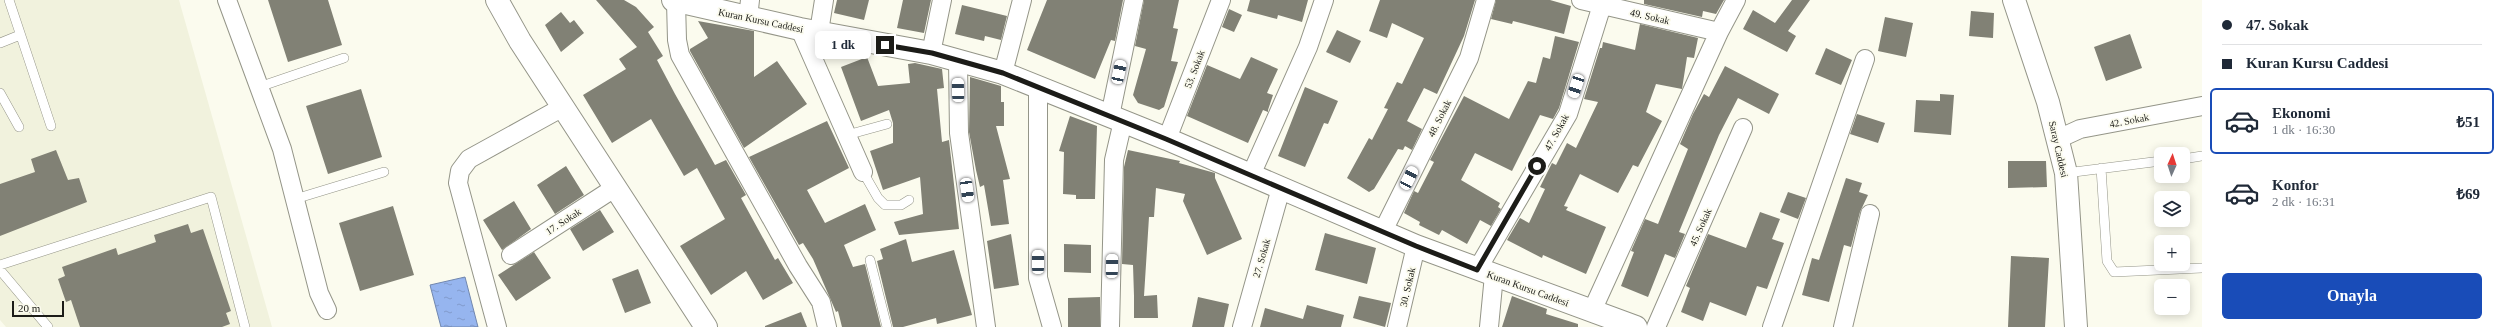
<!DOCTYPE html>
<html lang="tr">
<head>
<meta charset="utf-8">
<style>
	body { margin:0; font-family:Georgia,serif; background:#f2f2f3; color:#1f2937; height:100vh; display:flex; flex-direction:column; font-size:15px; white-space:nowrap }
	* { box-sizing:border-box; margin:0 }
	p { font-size:13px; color:#747a83 }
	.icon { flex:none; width:22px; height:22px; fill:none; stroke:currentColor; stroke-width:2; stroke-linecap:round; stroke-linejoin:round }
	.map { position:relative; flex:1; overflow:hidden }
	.sheet { display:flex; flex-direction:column; background:#fff; width:300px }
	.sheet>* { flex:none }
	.banner { display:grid; align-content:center; height:88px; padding:0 20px; background:#fff }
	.needle { width:26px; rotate:3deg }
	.tools { position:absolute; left:2154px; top:147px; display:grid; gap:8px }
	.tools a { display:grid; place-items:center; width:36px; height:36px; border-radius:6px; background:#fff; box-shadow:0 2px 10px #0003; font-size:20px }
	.scale { position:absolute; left:12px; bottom:10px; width:52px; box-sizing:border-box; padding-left:4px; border:2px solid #1c1c18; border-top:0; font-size:11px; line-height:14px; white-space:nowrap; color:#1c1c18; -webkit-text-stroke:3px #fbfbee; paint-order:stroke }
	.end { position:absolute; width:18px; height:18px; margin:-9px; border:5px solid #1c1c18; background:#fff; box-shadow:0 0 0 2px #fff }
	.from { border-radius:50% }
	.bubble { position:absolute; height:28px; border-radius:6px; background:#fff; box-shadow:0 2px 10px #0003; font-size:13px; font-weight:700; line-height:28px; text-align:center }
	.car { position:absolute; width:12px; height:24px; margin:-12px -6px; border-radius:5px; box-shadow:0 0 3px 1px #0007; background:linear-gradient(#fff 24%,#345 0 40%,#fff 0 76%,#345 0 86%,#fff 0) }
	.banner b { display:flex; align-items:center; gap:14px; height:38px; font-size:15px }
	.banner b+b { border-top:1px solid #e0e1e3 }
	.banner i { width:10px; height:10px; background:#1f2937 }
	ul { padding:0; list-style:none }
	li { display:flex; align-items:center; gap:12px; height:66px; margin:0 8px 6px; padding:0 12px; border:2px solid transparent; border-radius:6px }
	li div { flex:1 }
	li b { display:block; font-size:15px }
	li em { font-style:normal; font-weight:700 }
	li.active { border-color:#194cb8 }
	li>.icon { width:36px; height:36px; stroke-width:1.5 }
	.primary-button { display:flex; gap:8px; margin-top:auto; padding:8px 20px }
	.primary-button a { flex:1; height:46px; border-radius:6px; background:#194cb8; color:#fff; font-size:16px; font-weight:700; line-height:46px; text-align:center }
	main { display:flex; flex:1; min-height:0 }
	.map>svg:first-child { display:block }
</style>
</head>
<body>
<main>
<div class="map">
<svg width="2202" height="327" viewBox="0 0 2202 327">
	<defs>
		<pattern id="water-ripples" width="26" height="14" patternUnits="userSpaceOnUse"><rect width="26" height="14" fill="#96b5ef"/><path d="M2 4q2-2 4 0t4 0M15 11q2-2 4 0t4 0" fill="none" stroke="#819bcc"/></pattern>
	</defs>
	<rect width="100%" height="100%" fill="#fbfbee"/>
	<path fill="#f1f2dd" d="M0,0H179L272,327H6L0,320Z"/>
	<path fill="url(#water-ripples)" stroke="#7187ae" d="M465,277L478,327H441L430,285Z"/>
	<path fill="#818175" d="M268,0H328L342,45L288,62Z
		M596,0H624L636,7L654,27L648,32L663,56L657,60L675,94L715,165L726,160L746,195L741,198L775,260L778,258L793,283L763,300L746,271L711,295L680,246L725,219L697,168L684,176L651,119L612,143L583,95L626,69L619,59L637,47Z
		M837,0H869L864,20L834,13Z
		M903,0H931L924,33L897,28Z
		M1047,0H1123L1115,41L1111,40L1095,79L1027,50Z
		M1144,0H1179L1173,28L1178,29L1171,61L1178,62L1164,107L1159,110L1138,103L1133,95L1146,49L1135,46Z
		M1250,0H1308L1302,22L1278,15L1277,19L1247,11Z
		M1380,0H1475L1464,36L1437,94L1424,88L1407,121L1422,129L1412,150L1405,146L1403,150L1398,149L1374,189L1369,192L1347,178L1369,138L1372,140L1388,109L1384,108L1397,82L1402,84L1424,38L1392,23L1387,38L1369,31Z
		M1496,0H1550L1571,6L1564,34L1513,21L1512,24L1491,19Z
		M1644,0H1724L1716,14L1703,11L1702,17L1644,4Z
		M1792,0H1810L1788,31L1796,36L1787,52L1743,29L1753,10L1775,23Z
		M962,5L1007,16L1001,40L985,36L984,41L955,34Z
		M1229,9L1242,15L1234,32L1222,27Z
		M1971,11L1994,13L1993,38L1969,36Z
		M561,12L570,23L574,20L584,33L561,52L545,25Z
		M1885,17L1913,23L1906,57L1878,51Z
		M698,21L754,31V77L777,61L807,104L744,148L690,51V49L708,38Z
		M1640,24L1698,38L1694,58L1687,57L1682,89L1656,84L1646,112L1662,121L1638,167L1633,165L1618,193L1580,174L1564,206L1568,207L1566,210L1606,227L1586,274L1543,255L1542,258L1507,240L1520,218L1529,223L1545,189L1540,187L1552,163L1556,165L1567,143L1576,148L1598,102L1584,99L1600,48H1602L1603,42L1635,50Z
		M1337,30L1361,41L1350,63L1326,52Z
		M2130,34L2142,68L2106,81L2094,47Z
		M1555,36L1579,42L1559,108L1553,119L1540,115L1512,171L1475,153L1461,180L1500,203L1498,207L1501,209L1491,226L1480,220L1467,244L1442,230L1439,235L1419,225L1420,222L1404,213L1414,191L1418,193L1434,162L1430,160L1464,96L1509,119L1528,81L1536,83L1543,57L1550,59Z
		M1826,48L1852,60L1841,85L1815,74Z
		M867,57L878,86L910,83L908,64L915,63L942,69L944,88L937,89L942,142L949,140L959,229L899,235L894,222L923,214L920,177L883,190L870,151L893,143V123L889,110L861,121L841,67Z
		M1251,57L1278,69L1267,93L1273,95L1268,110V112L1263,110L1248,143L1187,116L1207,65L1240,79Z
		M1725,66L1779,94L1769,114L1738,98L1719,135L1679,232L1685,234L1675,258L1665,254L1648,297L1621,286L1634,252L1631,251L1645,219L1658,224L1688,149L1680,144L1693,114L1704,94L1709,97Z
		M970,77L1001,86V102H1004V126H996L1010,179L1003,180L1009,224L991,226L984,185L980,187L976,170L969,132Z
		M1305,87L1338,101L1328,124L1324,123L1305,167L1278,156Z
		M361,89L382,157L328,174L306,106Z
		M1940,94L1954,95L1951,135L1914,132L1916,100L1940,101Z
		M1857,114L1885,123L1878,143L1850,134Z
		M1070,116L1097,126L1095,199H1076V195L1063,194L1064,152L1059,151Z
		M827,121L849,168L807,190L825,223L865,204L876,230L844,245L853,267L865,264L881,327H842L838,311L836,312L813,259L803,243L799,245L749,157Z
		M56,150L68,180L79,178L87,202L0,236V184L35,172L31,159Z
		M1128,150L1180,161L1179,163L1215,173V178L1242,239L1207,255L1183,201L1185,194L1156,188L1154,217H1149L1144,296L1157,295L1158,318H1134V296H1139H1134L1133,265L1122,264L1124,167Z
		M2008,161H2046L2047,187L2008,188Z
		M566,166L584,195L555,214L537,185Z
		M1846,178L1862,183L1859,192L1868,195L1860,212L1851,247L1844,245L1829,302L1802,295L1812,258L1819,260Z
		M1788,192L1806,198L1798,219L1780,212Z
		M514,201L531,229L502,250L483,220Z
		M393,206L414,275L360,291L339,223Z
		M600,210L614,232L583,251L570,229Z
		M1760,212L1780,219L1772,239L1784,243L1767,289L1757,286L1746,316L1710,302L1703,321L1681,312L1690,288L1686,286L1708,234L1746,248Z
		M188,224L191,233L203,229L231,311L226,313L230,324L222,327H80L71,300L66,302L58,279L65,276L62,267L116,248L118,255L156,242L154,235Z
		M1325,233L1376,248L1367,284L1315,270Z
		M1011,234L1019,285L994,289L987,241Z
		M906,239L912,262L954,250L972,315L937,324L936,318L903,327H893L877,261L883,259L880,249Z
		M1064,244L1091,245V273L1064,272Z
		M534,252L551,278L516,301L498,275Z
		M2011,256L2049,258L2045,327H2008Z
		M638,269L651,303L625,313L612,279Z
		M1359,296L1391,303L1385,327L1353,318Z
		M1512,296L1547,309L1546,314L1578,324V327H1502Z
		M1100,297V327H1068V298Z
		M1198,297L1229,304L1224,327H1192Z
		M1307,305L1344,315L1341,327H1260L1265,308L1303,319Z
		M801,312L807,327H765V326Z"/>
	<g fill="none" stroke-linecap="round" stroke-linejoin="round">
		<defs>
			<path id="lane" d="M9,0L51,126
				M0,43L20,35
				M259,87L344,58
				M0,93L19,127
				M847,135L887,124
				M2183,159L2202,156
				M2101,168L2107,261L2114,272L2202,268
				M863,172L878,198L885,205H901L909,200
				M2066,173L2161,161
				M295,199L384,172
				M870,260L887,327
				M0,265L211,197L245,327
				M0,270L48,327"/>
			<path id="street" d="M227,0L282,149L319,293L327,310
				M1581,0L1719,32
				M676,2L677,40L680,55L798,266L821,302L827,327
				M748,18L750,0
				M800,29L863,172
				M819,32L824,0
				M931,53L942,0
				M958,61L959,133L986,327
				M1003,73L1022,0
				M1038,87V278L1052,327
				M1110,116L1134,0
				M1167,139L1221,0
				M2058,139L2080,129L2202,106
				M1251,175L1308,47L1324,0
				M1383,231L1469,58L1486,0
				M511,255L616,187
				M1477,270L1568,114L1602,5
				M1592,311L1719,32L1736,0
				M497,327L458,183L460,171L469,159L563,107
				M1110,327L1114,160L1123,121
				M1242,327L1281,188
				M1397,327L1416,246
				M1489,327L1494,275
				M1656,327L1743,128
				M1772,327L1865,59
				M1843,327L1870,214"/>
			<path id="secondary" d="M497,0L520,41L706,327
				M673,0L800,29L931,53L1003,73L1167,139L1416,246L1636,327"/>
			<path id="primary" d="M2014,0L2048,102L2066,173L2076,327"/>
		</defs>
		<use href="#lane" stroke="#949588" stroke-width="10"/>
		<use href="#street" stroke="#949588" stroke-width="20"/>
		<use href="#secondary" stroke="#949588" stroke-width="24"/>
		<use href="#primary" stroke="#949588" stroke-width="24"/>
		<use href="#lane" stroke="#fff" stroke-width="9"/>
		<use href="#street" stroke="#fff" stroke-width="18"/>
		<use href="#secondary" stroke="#fff" stroke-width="22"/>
		<use href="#primary" stroke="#fff" stroke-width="22"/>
	</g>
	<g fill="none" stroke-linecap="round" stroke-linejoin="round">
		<path stroke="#1c1c18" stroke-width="5" d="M885,45L932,53L1003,73L1166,139L1416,246L1477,270L1537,166"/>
	</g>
	<g text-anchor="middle" stroke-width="3.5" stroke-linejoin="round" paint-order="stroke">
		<g font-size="10" fill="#1c1c18" stroke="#fbfbee">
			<text transform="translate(1650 16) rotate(13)" y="4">49. Sokak</text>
			<text transform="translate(761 20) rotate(12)" y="4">Kuran Kursu Caddesi</text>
			<text transform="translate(1194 69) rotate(-69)" y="4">53. Sokak</text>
			<text transform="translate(1439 118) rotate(-63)" y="4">48. Sokak</text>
			<text transform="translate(2129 120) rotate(-11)" y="4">42. Sokak</text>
			<text transform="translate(1556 132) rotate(-61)" y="4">47. Sokak</text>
			<text transform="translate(2059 149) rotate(77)" y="4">Saray Caddesi</text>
			<text transform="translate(563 221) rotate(-33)" y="4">17. Sokak</text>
			<text transform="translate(1700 227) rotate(-66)" y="4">45. Sokak</text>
			<text transform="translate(1261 258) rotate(-74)" y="4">27. Sokak</text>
			<text transform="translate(1407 287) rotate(-77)" y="4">30. Sokak</text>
			<text transform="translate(1528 288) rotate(20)" y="4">Kuran Kursu Caddesi</text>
		</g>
	</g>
</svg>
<div class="tools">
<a><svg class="needle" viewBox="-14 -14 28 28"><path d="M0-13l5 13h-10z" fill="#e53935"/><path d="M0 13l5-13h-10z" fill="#747a83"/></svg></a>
<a><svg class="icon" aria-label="layers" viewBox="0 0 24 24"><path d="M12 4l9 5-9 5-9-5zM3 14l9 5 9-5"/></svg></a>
<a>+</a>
<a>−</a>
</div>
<div class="scale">20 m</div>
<i class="end from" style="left:1537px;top:166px"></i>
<i class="end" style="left:885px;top:45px"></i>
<div class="bubble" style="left:815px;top:31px;width:56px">1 dk</div>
<i class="car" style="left:1119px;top:72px;rotate:12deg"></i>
<i class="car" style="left:1576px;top:86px;rotate:198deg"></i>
<i class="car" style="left:958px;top:90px;rotate:359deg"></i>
<i class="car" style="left:1409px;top:178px;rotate:27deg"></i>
<i class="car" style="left:967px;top:190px;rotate:172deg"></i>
<i class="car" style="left:1038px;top:262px;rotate:0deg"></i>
<i class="car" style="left:1112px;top:266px;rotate:1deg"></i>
</div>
<section class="sheet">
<div class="banner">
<b><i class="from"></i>47. Sokak</b>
<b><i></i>Kuran Kursu Caddesi</b>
</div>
<ul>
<li class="active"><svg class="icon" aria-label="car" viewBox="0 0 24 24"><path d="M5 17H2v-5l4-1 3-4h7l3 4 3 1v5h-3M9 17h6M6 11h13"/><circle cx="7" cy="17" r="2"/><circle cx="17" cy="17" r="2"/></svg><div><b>Ekonomi</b><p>1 dk · 16:30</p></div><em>₺51</em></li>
<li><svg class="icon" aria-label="car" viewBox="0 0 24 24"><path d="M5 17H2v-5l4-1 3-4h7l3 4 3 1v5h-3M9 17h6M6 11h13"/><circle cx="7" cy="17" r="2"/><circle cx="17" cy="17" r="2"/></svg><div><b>Konfor</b><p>2 dk · 16:31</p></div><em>₺69</em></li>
</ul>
<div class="primary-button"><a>Onayla</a></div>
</section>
</main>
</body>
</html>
